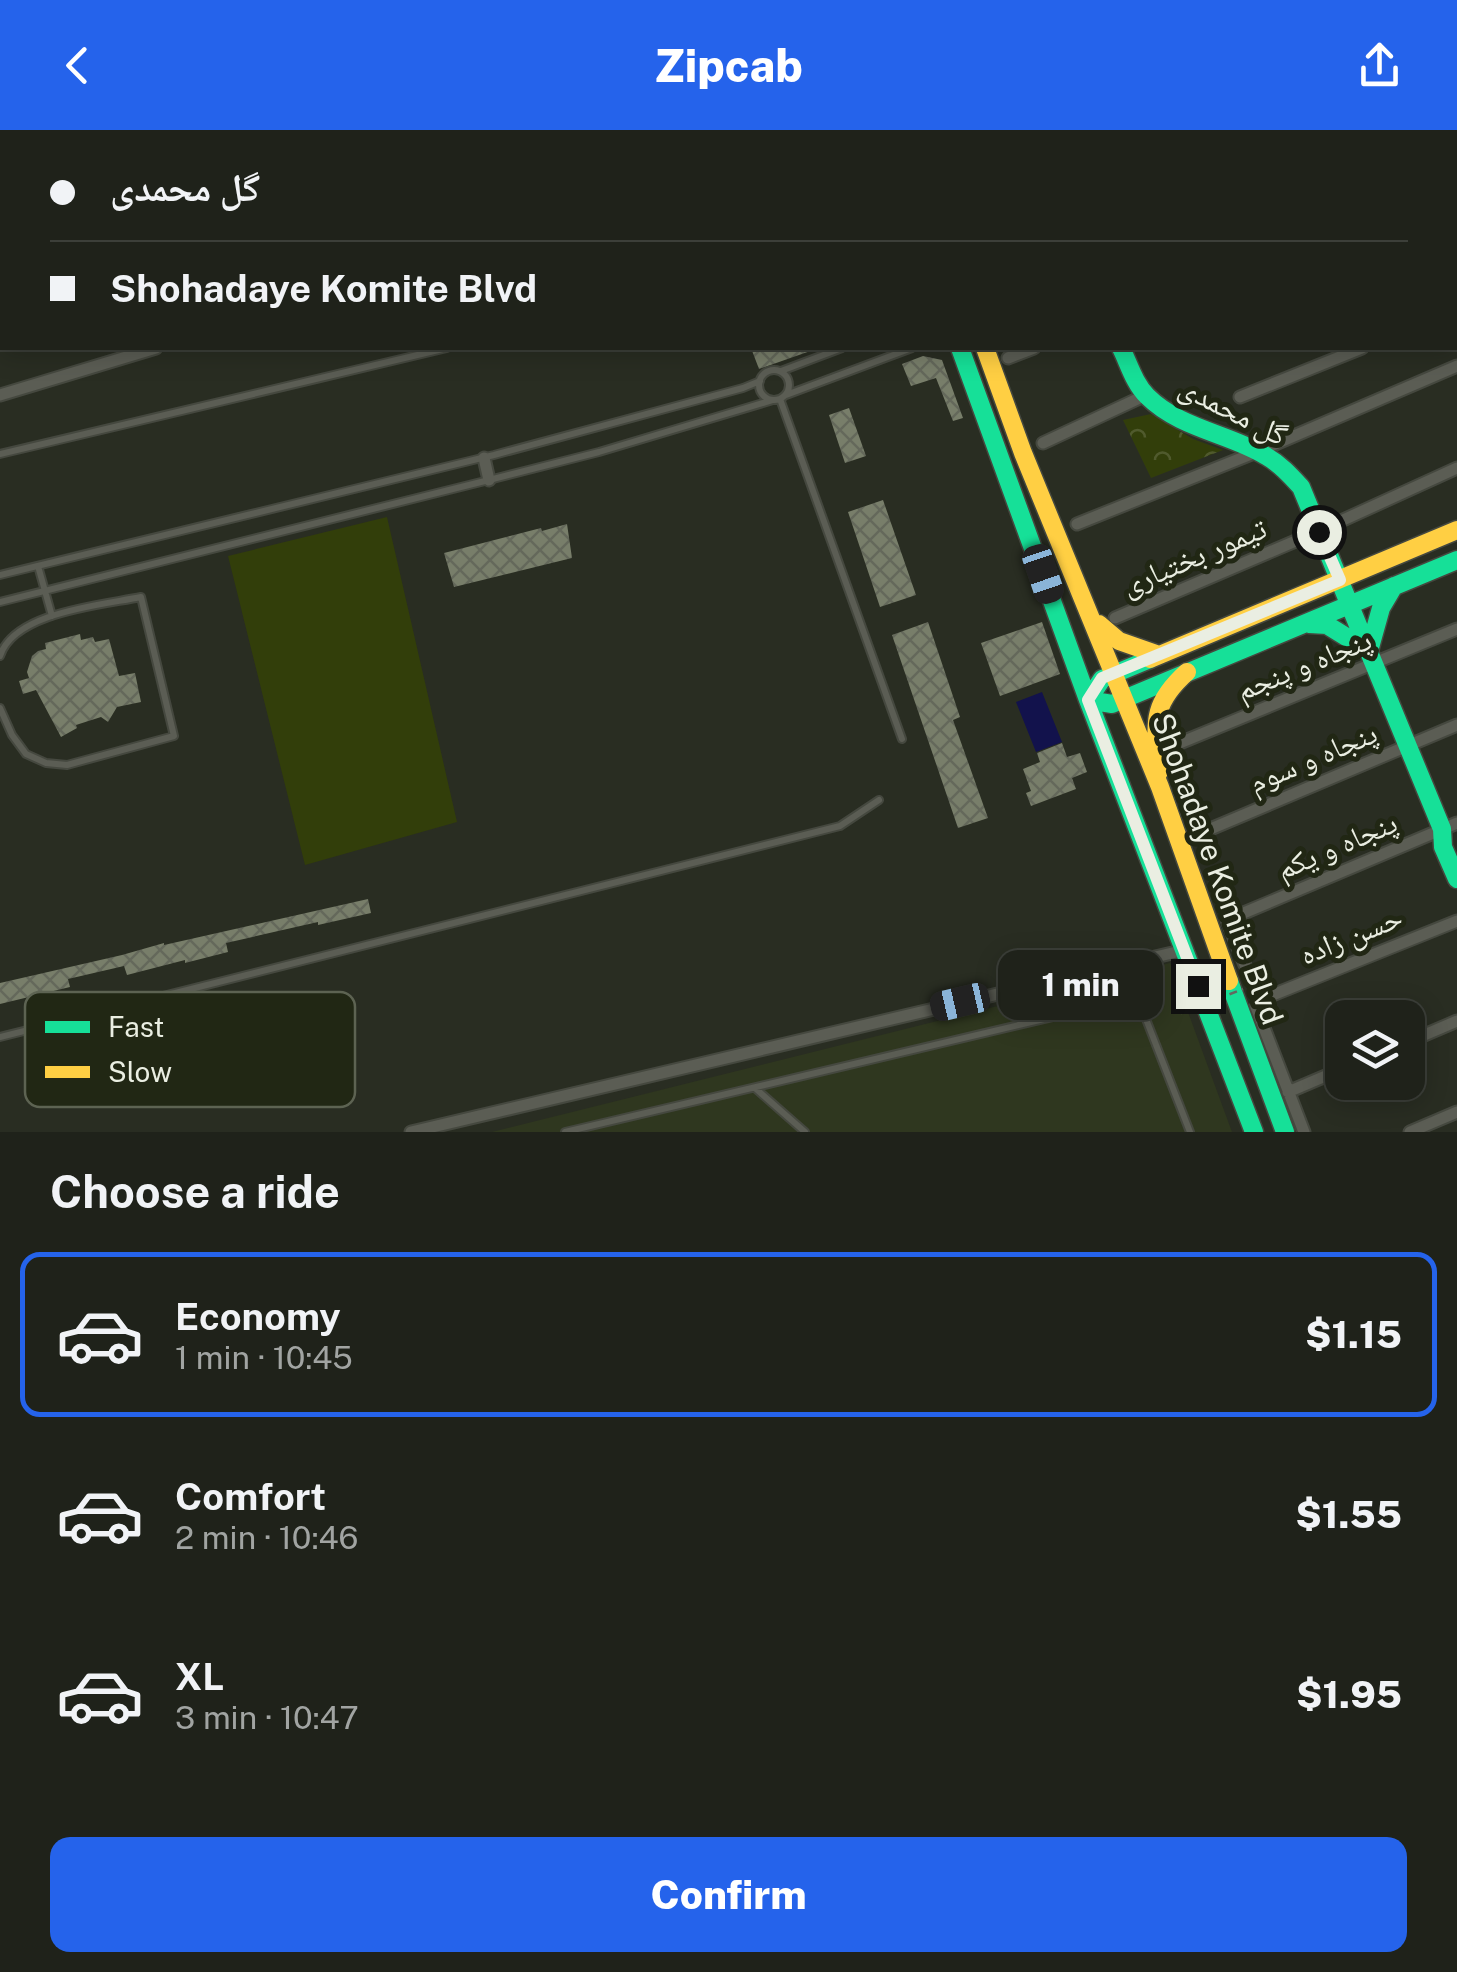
<!DOCTYPE html>
<html lang="en">
<head>
<meta charset="utf-8">
<style>
	body { margin:0; font-family:"Public Sans","Noto Naskh Arabic",sans-serif; background:#2c2f27; color:#f1f3f6; height:100vh; display:flex; flex-direction:column; font-size:38px; white-space:nowrap }
	* { box-sizing:border-box; margin:0 }
	p { font-size:32px; color:#a1a4a2 }
	.icon { flex:none; width:55px; height:55px; fill:none; stroke:currentColor; stroke-width:2; stroke-linecap:round; stroke-linejoin:round }
	.map { position:relative; height:1002px; overflow:hidden }
	.sheet { display:flex; flex-direction:column; background:#1f221a; flex:1 }
	.sheet>* { flex:none }
	.guide { position:absolute; left:0px; top:0px; width:1458px; height:220px; box-shadow:0 5px 25px #0003,0 0 0 2px #3c3f39; display:grid; align-content:center; height:220px; padding:0 50px; background:#1f221a }
	.tools { position:absolute; left:1325px; top:870px; display:grid; gap:20px }
	.tools a { display:grid; place-items:center; width:100px; height:100px; border-radius:20px; background:#1f221a; box-shadow:0 5px 25px #0003,0 0 0 2px #3c3f39; font-size:50px }
	.end { position:absolute; width:45px; height:45px; margin:-22px; border:12px solid #eaeee2; background:#111; box-shadow:0 0 0 5px #111 }
	.from { border-radius:50% }
	.bubble { position:absolute; height:70px; border-radius:20px; background:#1f221a; box-shadow:0 5px 25px #0003,0 0 0 2px #3c3f39; font-size:32px; font-weight:800; line-height:70px; text-align:center }
	.car { position:absolute; width:30px; height:60px; margin:-30px -15px; border-radius:12px; box-shadow:0 0 8px 2px #0007; background:linear-gradient(#222 24%,#8ab4d8 0 40%,#222 0 76%,#8ab4d8 0 86%,#222 0) }
	.guide b { display:flex; align-items:center; gap:35px; height:95px; font-size:38px }
	.guide b+b { border-top:2px solid #3c3f39 }
	.guide i { width:25px; height:25px; background:#f1f3f6 }
	ul { padding:0; list-style:none }
	li { display:flex; align-items:center; gap:30px; height:165px; margin:0 20px 15px; padding:0 30px; border:5px solid transparent; border-radius:20px }
	li div { flex:1 }
	li b { display:block; font-size:38px }
	li em { font-style:normal; font-weight:800 }
	li.current { border-color:#2563eb }
	li>.icon { width:90px; height:90px; stroke-width:1.5 }
	h2 { padding:0 50px; font-size:45px; line-height:120px }
	.primary-button { display:flex; gap:20px; margin-top:auto; padding:20px 50px }
	.primary-button a { flex:1; height:115px; border-radius:20px; background:#2563eb; color:#fff; font-size:40px; font-weight:800; line-height:115px; text-align:center }
	header { display:flex; justify-content:space-between; align-items:center; height:130px; padding:0 50px; background:#2563eb; color:#fff; font-size:45px; font-weight:800 }
	.map>svg:first-child { display:block }
</style>
</head>
<body>
<header><svg class="icon" aria-label="back" viewBox="0 0 24 24"><path d="M15 5l-7 7 7 7"/></svg>Zipcab<svg class="icon" aria-label="share" viewBox="0 0 24 24"><path d="M12 15V3M7 8l5-5 5 5M5 13v7h14v-7"/></svg></header>
<div class="map">
<svg width="1457" height="1002" viewBox="0 0 1457 1002">
	<defs>
		<pattern id="forest-crowns" width="20" height="18" patternUnits="userSpaceOnUse" patternTransform="scale(2.5)"><rect width="20" height="18" fill="#323e0a"/><path d="M2 6a3 3 0 1 1 6 0M12 15a3 3 0 1 1 6 0" fill="none" stroke="#505a2d"/></pattern>
		<pattern id="building-cross-hatch" width="8" height="8" patternUnits="userSpaceOnUse" patternTransform="scale(2.5)"><rect width="8" height="8" fill="#787e6a"/><path d="M0 0l8 8M0 8l8-8" fill="none" stroke="#64685b"/></pattern>
	</defs>
	<rect width="100%" height="100%" fill="#292d22"/>
	<path fill="#2f371f" d="M1170,833L1232,1002H492Z"/>
	<path fill="#323e0a" d="M387,387L457,692L305,735L228,426Z"/>
	<path fill="url(#forest-crowns)" d="M1151,284L1193,309L1223,320L1151,348L1123,290Z"/>
	<path fill="#12124c" d="M1042,562L1062,612L1036,622L1016,572Z"/>
	<path fill="url(#building-cross-hatch)" d="M751,218H816V219L759,239Z
		M923,226L942,230L963,288L953,291L936,248L911,256L902,234Z
		M849,278L866,326L845,333L829,285Z
		M883,370L916,465L880,477L848,382Z
		M567,394L572,428L454,457L444,423L541,398L542,401Z
		M928,492L960,587L953,590L988,688L958,698L892,505Z
		M1042,492L1060,544L1000,566L981,513Z
		M80,504L81,510L93,507L95,512L109,509L119,546L135,543L141,572L117,577L108,592L101,587L76,595L77,598L61,607L36,560L23,564L19,551L29,548L27,542L32,526L38,521L46,519L45,513Z
		M1062,613L1067,627L1080,623L1087,642L1072,648L1076,659L1031,676L1026,663L1031,661L1023,639L1040,632L1037,623Z
		M368,769L371,783L318,795V792L226,813L228,822L185,833V830L127,845L124,836L68,849L70,857L0,874V853L122,825L164,813V815Z"/>
	<g fill="none" stroke-linecap="round" stroke-linejoin="round">
		<defs>
			<path id="lane" d="M759 255a15 15 0 1 1 30 0a15 15 0 1 1-30 0Z
				M781,241L842,218
				M786,265L912,218
				M780,269L902,609
				M0,324L447,218
				M38,436L52,486
				M0,445L494,325L743,258L760,251
				M0,472L489,350L599,322L773,270
				M0,526C14,482 102,475 141,467L174,606L67,635L46,633L26,624L12,605L0,578
				M0,907L840,696L879,670
				M755,958L805,1002
				M565,1002L1108,874L1132,872L1144,884L1190,1002"/>
			<path id="street" d="M88,0L89,2
				M327,0L328,2
				M105,2L106,0
				M752,2L754,0
				M1455,179L1457,178
				M1008,228L1034,218
				M0,265L156,218
				M1240,267L1362,218
				M1043,313L1146,265
				M484,328L489,350
				M1077,394L1259,321L1457,236
				M1115,488L1319,401L1457,338
				M1170,617L1457,499
				M1189,708L1457,595
				M1245,835L1227,790L1457,693
				M1408,912L1457,891
				M1288,962L1342,939
				M411,1002L1185,820
				M1304,1002L1256,877L1260,870L1457,791
				M1410,1002L1457,982"/>
			<path id="fast" d="M879,0L880,2
				M905,0L906,2
				M960,218L1088,570L1254,1002
				M1121,218C1129,234 1134,253 1147,266C1180,299 1228,303 1266,326C1280,334 1290,345 1301,357L1442,699L1443,717L1457,749
				M1309,494L1327,495L1369,521L1381,478L1394,456
				M1150,529L1102,549L1088,570L1112,574L1457,430
				M1229,851L1285,1002"/>
			<path id="slow" d="M1037,0V2
				M985,218L1023,323L1160,657L1229,851
				M1099,494L1119,511L1159,525
				M1150,529L1457,400
				M1159,642C1156,595 1149,576 1187,542"/>
		</defs>
		<use href="#lane" stroke="#45483f" stroke-width="10"/>
		<use href="#street" stroke="#45483f" stroke-width="15"/>
		<use href="#fast" stroke="#45483f" stroke-width="21"/>
		<use href="#slow" stroke="#45483f" stroke-width="21"/>
		<path stroke="#646760" stroke-width="2.5" stroke-dasharray="8 5" stroke-linecap="butt" d="M1173,863L1181,883"/>
		<use href="#lane" stroke="#5b5d54" stroke-width="6"/>
		<use href="#street" stroke="#5b5d54" stroke-width="11"/>
		<use href="#fast" stroke="#16e098" stroke-width="18"/>
		<use href="#slow" stroke="#ffcf43" stroke-width="18"/>
		<path stroke="#646760" stroke-width="2.5" stroke-dasharray="8 5" stroke-linecap="butt" d="M1181,883L1243,859"/>
	</g>
	<g fill="none" stroke-linecap="round" stroke-linejoin="round">
		<path stroke="#eaeee2" stroke-width="12" d="M1198,856L1088,570L1102,548L1340,450L1319,402"/>
	</g>
	<g text-anchor="middle" stroke-width="10" stroke-linejoin="round" paint-order="stroke">
		<g font-size="30" fill="#eaeee2" stroke="#212714">
			<text transform="translate(1233 281) rotate(27)" y="10">گل محمدی</text>
			<text transform="translate(1194 427) rotate(-23)" y="10">تیمور بختیاری</text>
			<text transform="translate(1304 535) rotate(-22)" y="10">پنجاه و پنجم</text>
			<text transform="translate(1313 628) rotate(-23)" y="10">پنجاه و سوم</text>
			<text transform="translate(1337 716) rotate(-23)" y="10">پنجاه و یکم</text>
			<text transform="translate(1217 739) rotate(70)" y="10">Shohadaye Komite Blvd</text>
			<text transform="translate(1351 806) rotate(-22)" y="10">حسن زاده</text>
		</g>
	</g>
	<rect x="25" y="862" width="330" height="115" rx="15" fill="#212714" stroke="#5d6352" stroke-width="2.5"/>
	<rect x="45" y="891" width="45" height="12" fill="#16e098"/>
	<rect x="45" y="936" width="45" height="12" fill="#ffcf43"/>
	<g font-size="28" fill="#eaeee2">
		<text x="108" y="907">Fast</text>
		<text x="108" y="952">Slow</text>
	</g>
</svg>
<div class="tools">
<a><svg class="icon" aria-label="layers" viewBox="0 0 24 24"><path d="M12 4l9 5-9 5-9-5zM3 14l9 5 9-5"/></svg></a>
</div>
<i class="end from" style="left:1319px;top:402px"></i>
<i class="end" style="left:1198px;top:856px"></i>
<div class="bubble" style="left:998px;top:820px;width:165px">1 min</div>
<i class="car" style="left:1043px;top:444px;rotate:161deg"></i>
<i class="car" style="left:960px;top:872px;rotate:257deg"></i>
<div class="guide">
<b><i class="from"></i>گل محمدی</b>
<b><i></i>Shohadaye Komite Blvd</b>
</div>
</div>
<section class="sheet">
<h2>Choose a ride</h2>
<ul>
<li class="current"><svg class="icon" aria-label="car" viewBox="0 0 24 24"><path d="M5 17H2v-5l4-1 3-4h7l3 4 3 1v5h-3M9 17h6M6 11h13"/><circle cx="7" cy="17" r="2"/><circle cx="17" cy="17" r="2"/></svg><div><b>Economy</b><p>1 min · 10:45</p></div><em>$1.15</em></li>
<li><svg class="icon" aria-label="car" viewBox="0 0 24 24"><path d="M5 17H2v-5l4-1 3-4h7l3 4 3 1v5h-3M9 17h6M6 11h13"/><circle cx="7" cy="17" r="2"/><circle cx="17" cy="17" r="2"/></svg><div><b>Comfort</b><p>2 min · 10:46</p></div><em>$1.55</em></li>
<li><svg class="icon" aria-label="car" viewBox="0 0 24 24"><path d="M5 17H2v-5l4-1 3-4h7l3 4 3 1v5h-3M9 17h6M6 11h13"/><circle cx="7" cy="17" r="2"/><circle cx="17" cy="17" r="2"/></svg><div><b>XL</b><p>3 min · 10:47</p></div><em>$1.95</em></li>
</ul>
<div class="primary-button"><a>Confirm</a></div>
</section>
</body>
</html>
